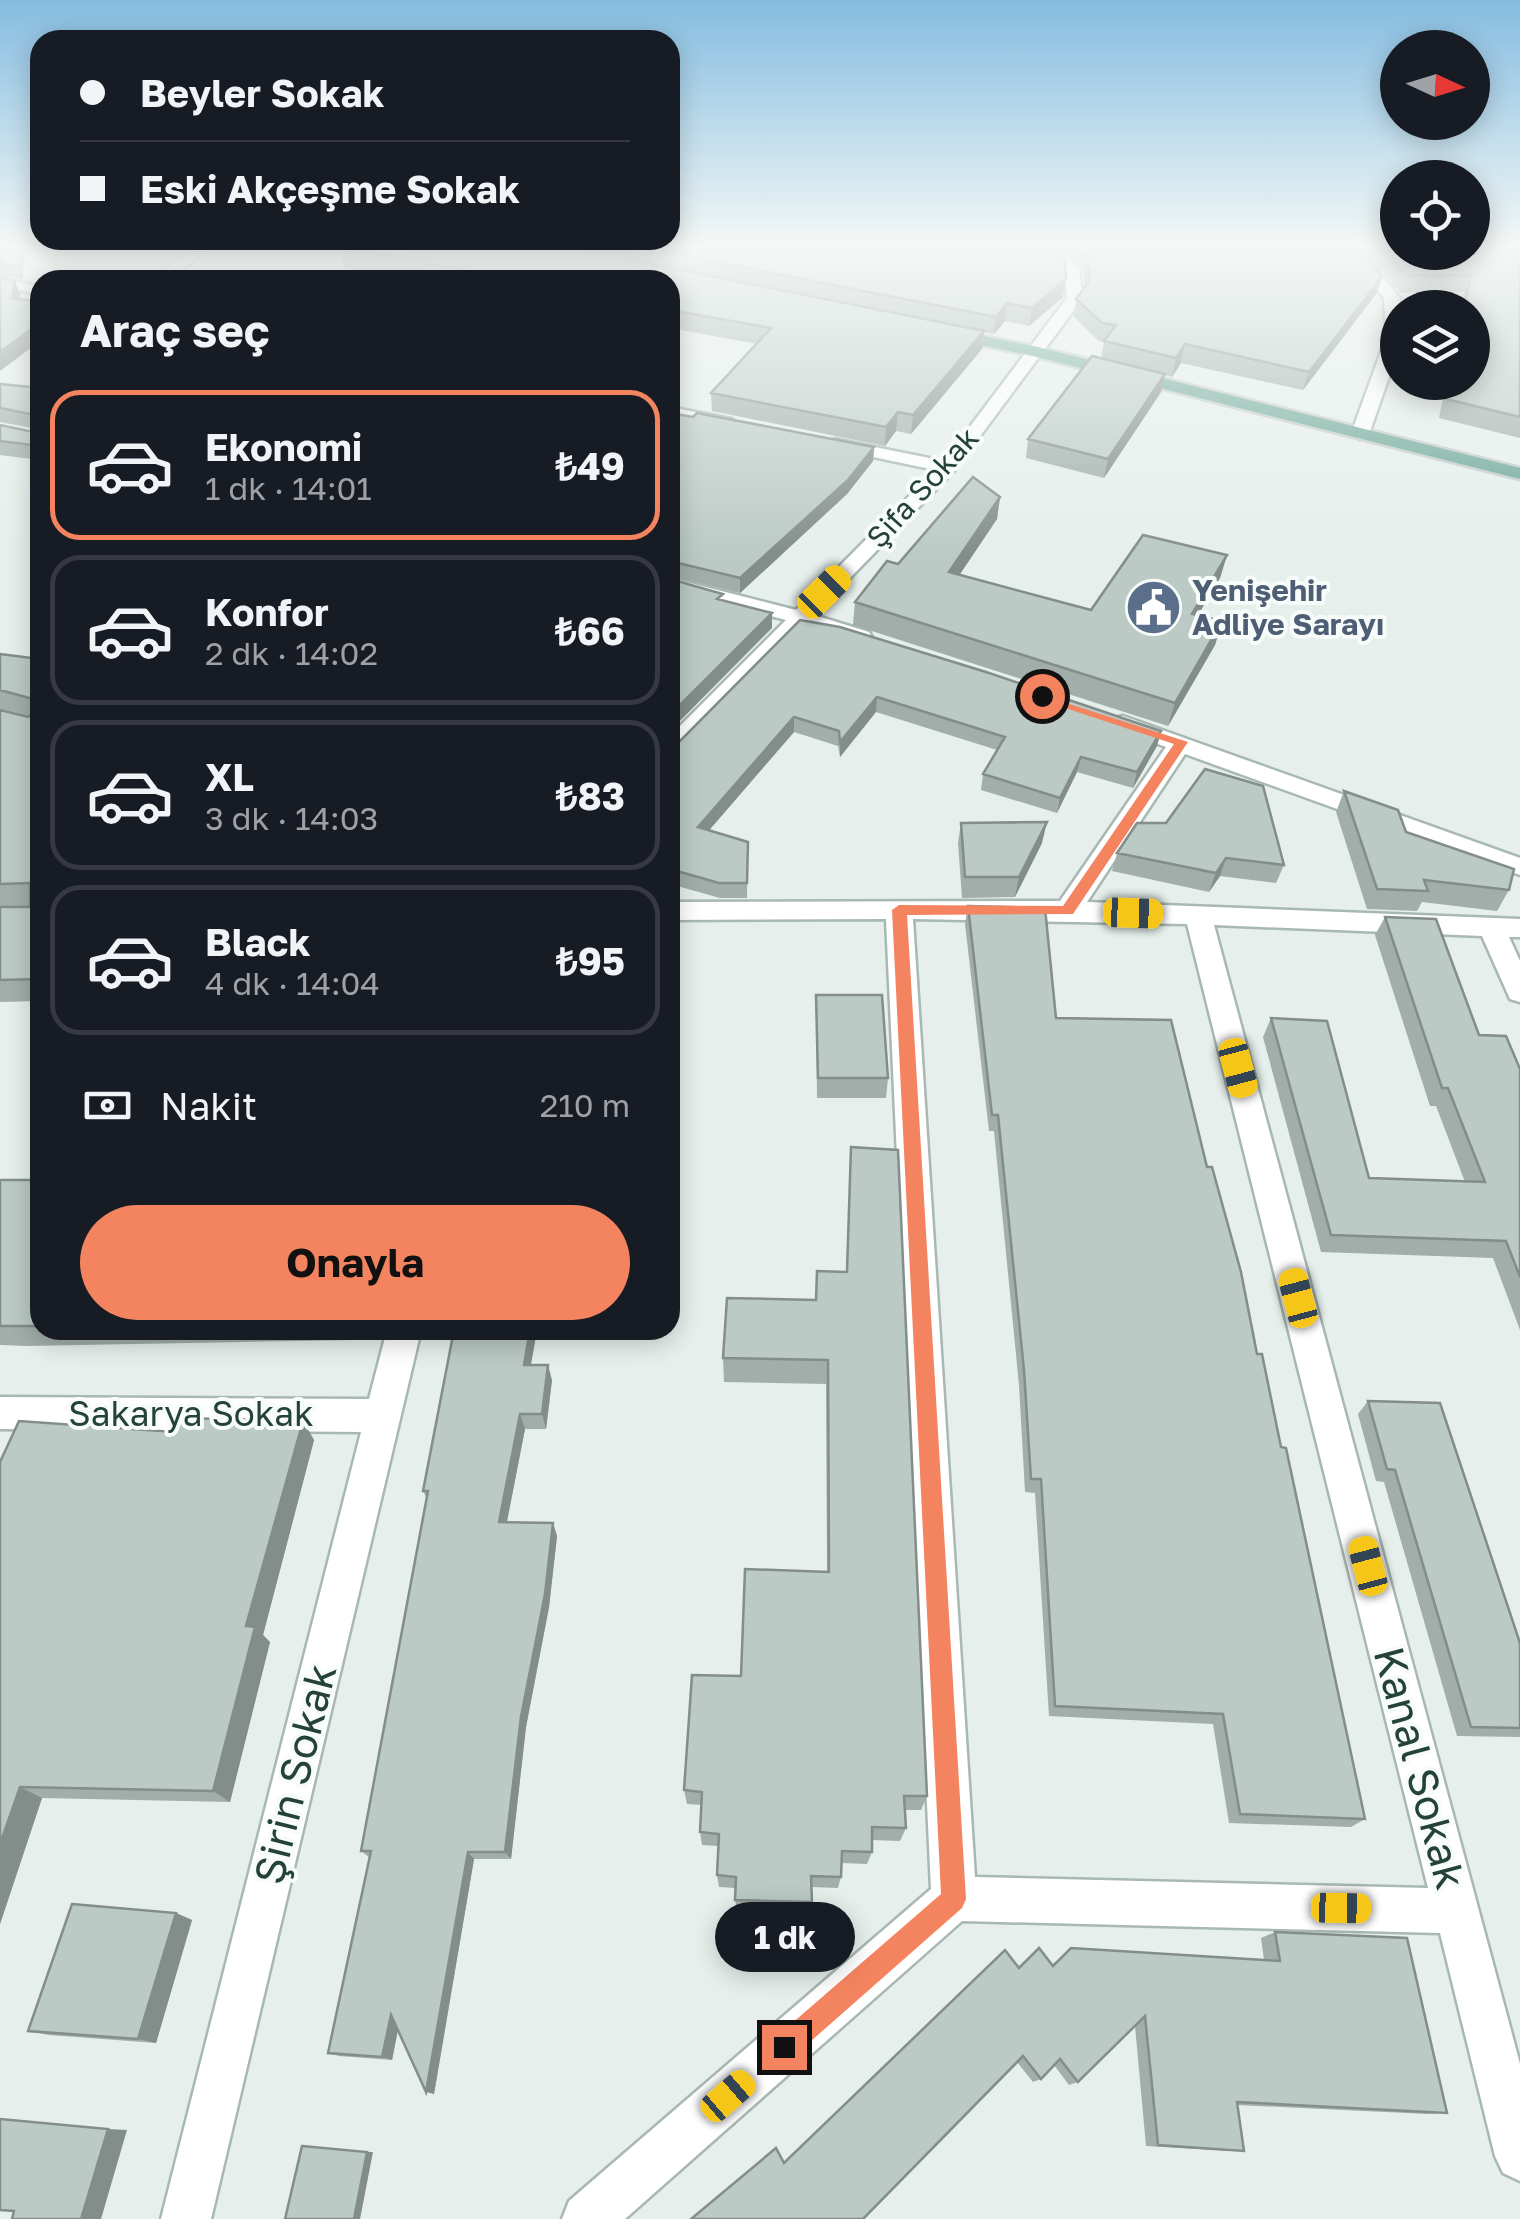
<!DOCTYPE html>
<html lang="tr">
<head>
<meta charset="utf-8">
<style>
	body { margin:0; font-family:"Golos Text",sans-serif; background:#242831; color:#f1f3f6; height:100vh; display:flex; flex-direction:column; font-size:38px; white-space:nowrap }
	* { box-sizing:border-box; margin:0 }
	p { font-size:32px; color:#9ea1a6 }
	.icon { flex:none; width:55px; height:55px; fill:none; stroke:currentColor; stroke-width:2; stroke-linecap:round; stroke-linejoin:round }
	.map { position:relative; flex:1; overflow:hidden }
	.details { position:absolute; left:30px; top:270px; width:650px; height:1070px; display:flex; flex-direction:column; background:#171b24; border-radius:30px; box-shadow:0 5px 25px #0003 }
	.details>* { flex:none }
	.guide { position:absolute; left:30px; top:30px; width:650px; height:220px; border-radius:30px; box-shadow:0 5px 25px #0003; display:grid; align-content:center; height:220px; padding:0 50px; background:#171b24 }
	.needle { width:65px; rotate:94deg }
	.controls { position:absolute; left:1380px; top:30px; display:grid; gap:20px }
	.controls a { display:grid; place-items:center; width:110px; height:110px; border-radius:50%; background:#171b24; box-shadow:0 5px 25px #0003; font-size:50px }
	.end { position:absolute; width:45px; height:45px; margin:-22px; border:12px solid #f4845f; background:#111; box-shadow:0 0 0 5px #111 }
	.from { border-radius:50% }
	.bubble { position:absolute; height:70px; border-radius:35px; background:#171b24; box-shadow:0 5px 25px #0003; font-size:32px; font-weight:700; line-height:70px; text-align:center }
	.car { position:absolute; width:30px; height:60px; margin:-30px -15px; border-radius:12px; box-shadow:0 0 8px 2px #0007; background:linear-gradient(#f5c518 24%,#345 0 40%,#f5c518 0 76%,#345 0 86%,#f5c518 0) }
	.guide b { display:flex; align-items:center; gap:35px; height:95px; font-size:38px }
	.guide b+b { border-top:2px solid #363941 }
	.guide i { width:25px; height:25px; background:#f1f3f6 }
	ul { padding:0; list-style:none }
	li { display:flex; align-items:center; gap:30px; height:150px; margin:0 20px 15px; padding:0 30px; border:5px solid #363941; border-radius:30px }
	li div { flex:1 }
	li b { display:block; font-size:38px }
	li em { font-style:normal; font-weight:700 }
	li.active { border-color:#f4845f }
	li>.icon { width:90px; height:90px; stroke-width:1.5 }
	h2 { padding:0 50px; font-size:45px; line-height:120px }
	.pay { display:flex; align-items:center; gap:25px; height:110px; padding:0 50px; font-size:38px }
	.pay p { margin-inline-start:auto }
	.cta { display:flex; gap:20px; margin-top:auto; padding:20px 50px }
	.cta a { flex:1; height:115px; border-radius:60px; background:#f4845f; color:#111; font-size:40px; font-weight:700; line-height:115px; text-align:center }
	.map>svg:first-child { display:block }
</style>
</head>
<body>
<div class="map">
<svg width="1520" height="2219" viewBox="0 0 1520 2219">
	<rect width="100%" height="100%" fill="#e6efeb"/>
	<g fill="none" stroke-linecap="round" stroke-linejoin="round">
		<defs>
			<path id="street" d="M196,246H213L168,280H151Z
				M1042,246H1057L1079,269L1083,298L954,471L814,615L869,632L872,637L869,642H853L804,625L678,754L670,756V736L786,620L670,590V578L796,610L935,470L835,449L826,444L835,439L944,461L1067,298L1065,270Z
				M1343,246H1358L1400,298L1398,351L1369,434L1360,439L1351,434L1386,338L1384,298Z
				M0,279L40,286V294L0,287Z
				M670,407L731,419L740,424L731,429L670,417Z
				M1123,716L1520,858V875L1185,754L1087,902L1520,919V937H1509L1520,961V1002L1510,999L1482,936L1214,925L1520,2064V2181L1503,2173L1495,2156L1440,1933L962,1921L625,2219H562L569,2201L931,1889L886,919L670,920V902L1060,901L1166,747L1115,728L1112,723L1115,718ZM913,919L1187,924L1428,1888L975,1877Z
				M387,1330H421L211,2219H161L361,1432L0,1429V1397L369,1399Z"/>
			<path id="primary" d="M944,328L1038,347L1520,468V479L1037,357L938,336V330Z"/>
		</defs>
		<use href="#street" stroke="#a8b8b2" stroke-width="5"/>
		<use href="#primary" stroke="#c2cac8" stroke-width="5"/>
		<use href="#street" fill="#fff" fill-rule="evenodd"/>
		<use href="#primary" fill="#6aa596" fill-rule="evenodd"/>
	</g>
	<path fill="#a1aea9" d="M0,246H26L22,279L0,276Z
		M346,246H1057L1063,297L1029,326L1005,321L994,334L984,332L982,349L911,434L896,431L885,446L712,411L711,393L757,344L670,328V280H426L425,274L344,269L340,252Z
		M1061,246H1358L1382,277L1376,294L1303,390L1181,363L1172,377L1165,375L1161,392L1104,478L1026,458L1028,439L1101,358L1104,342L1099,341L1074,317L1076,299L1085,287L1083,268Z
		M1361,246H1520V438L1439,418L1446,382H1472V308H1461L1464,292L1401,293Z
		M0,384L40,388V460L0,455V425L33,432L38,429L0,422Z
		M670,413L874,447L873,461L847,494L740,593L670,576Z
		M1000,497L997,519L959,575L1091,610L1227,555L1220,578L1198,615L1222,621L1215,645L1168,726L853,625L855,602L898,564Z
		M800,620L1161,731L1157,746L1133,788L1077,772L1057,813L981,790L983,774L997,750L876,712L840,757L838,746L794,732L709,830L748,842L747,898H720L670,884V743L680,741Z
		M0,654L40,659V1001L0,1002V907H30L0,906V710L28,716L0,709Z
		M1344,791L1406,832L1509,890L1497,911L1422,902L1417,911L1367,909L1336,812Z
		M961,823L1042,843L1015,897L962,898L958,843Z
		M1166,823L1284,865L1276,883L1220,876L1209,892L1112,871L1117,853Z
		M968,906L1056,1018L1207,1167L1281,1447L1365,1819L1351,1827L1229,1823L1213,1724L1049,1716L1035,1493L1025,1492L1019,1385L994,1131H989L965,924Z
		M1385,917L1479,1035L1520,1069V1330L1493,1258L1321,1252L1263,1037L1271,1018L1369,1178L1465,1182L1436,1106H1430L1375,935Z
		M816,995L888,1078L886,1098H817Z
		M851,1147L927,1796L921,1810H905L906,1828L900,1841L872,1840V1852L867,1864L842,1863L841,1877L838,1888L812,1887V1902L810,1913L736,1910L735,1888L719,1887L717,1875L718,1846L702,1845L700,1832L702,1805L687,1804L684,1790L741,1676L827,1572L826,1384L724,1382L723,1358L815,1300L817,1271L846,1272Z
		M0,1180H40V1330H357L355,1340L28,1346L0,1345Z
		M537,1330L531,1365L552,1380L546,1429H525L507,1522L553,1523L557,1536L549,1607L526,1727L511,1859H474L434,2094L398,2030L392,2060L339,2056L328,2053L370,1858L361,1851L427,1499L423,1491Z
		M1368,1401L1520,1643V1737L1457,1736L1384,1482L1376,1481L1358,1414Z
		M303,1421L314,1440L263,1635L270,1642L230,1802L42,1798L0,1924V1462L174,1432Z
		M176,1913L192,1920L156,2043L49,2035L28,2031Z
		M1275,1932L1447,2113L1427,2114L1237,2105L1244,2151H1229L1146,2146L1135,2026L1078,2082L1069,2085L1054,2065L1041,2079L1033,2082L1017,2062L1018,1967L1039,1948L1052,1965L1071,1948L1264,1960L1261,1938Z"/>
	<path fill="#838d89" d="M20,246H26L22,279L17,266Z
		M1382,277L1376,294L1303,390L1309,372Z
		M1066,279L1063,297L1029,326L1032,308Z
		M15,281L20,294L18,311L12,298Z
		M1007,303L1005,321L994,334L996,317Z
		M40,323V341L0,371V352Z
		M984,331L982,349L911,434L913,415Z
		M1185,344L1181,363L1172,377L1176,358Z
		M1165,374L1161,392L1104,478L1108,459Z
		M898,412L896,431L885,446L886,427Z
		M874,447L873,461L847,494L740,593V578Z
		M1000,497L997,519L946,595L949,572Z
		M1227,555L1220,578L1185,637L1192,614Z
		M772,613V628L670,731V715Z
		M1222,621L1215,645L1168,726L1175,703Z
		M877,697L876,712L840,757V742Z
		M794,717V732L699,842L698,827Z
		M1161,731L1157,746L1133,788L1137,772Z
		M1081,757L1077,772L1057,813L1060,798Z
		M1047,822L1042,843L1015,897L1019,877Z
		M1226,858L1220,876L1209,892L1216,873Z
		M350,1330H357L355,1340Z
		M530,1330H537L528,1380L524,1365Z
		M548,1365L552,1380L546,1429L542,1414Z
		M520,1414L525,1429L504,1536L499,1522Z
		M303,1421L314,1440L263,1635L270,1642L230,1802L213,1791L246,1626Z
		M553,1523L557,1536L549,1607L526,1727L511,1859L505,1852L521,1717Z
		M20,1787L42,1798L0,1924V1844Z
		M468,1852L474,1859L434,2094L426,2092Z
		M176,1913L192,1920L156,2043L138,2039Z
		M391,2015L400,2019L392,2060L382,2057Z
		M108,2129L127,2130L101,2219H81Z
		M367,2152H373L360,2219H354Z"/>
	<path fill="#bbcac4" stroke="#838d89" stroke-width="2.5" d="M0,246H20L17,266L0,264Z
		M346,246H562L984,331L913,415L898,412L886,427L711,393L771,328L670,310V280H503L459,272L464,268L423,264L430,258L340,252Z
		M634,246H1057L1064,254L1066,279L1032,308L1007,303L996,317Z
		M1080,246H1358L1382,277L1309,372L1185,344L1176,358L1104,341L1116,325L1102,323L1076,299L1090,280L1086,251Z
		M1381,246H1398V252H1472V246H1520V417L1446,399L1450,382H1472V308H1464L1471,275H1407Z
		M0,277L15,281L12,298L40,302V323L0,352Z
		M1092,356L1165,374L1108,459L1028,439Z
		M0,384L40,388V446L0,441V425L33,432L38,428L35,415L0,408Z
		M670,413L693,417L697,413L874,447L848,480L740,578L670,561Z
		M973,477L1000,497L949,572L1091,610L1143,535L1227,555L1192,614L1222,621L1175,703L855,602L887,561L898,564Z
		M670,579L723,594L717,599L772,613L670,715Z
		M800,620L840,627L986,672L1161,731L1137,772L1081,757L1060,798L983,774L1005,737L877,697L840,742L839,731L794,717L698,827L748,842L747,883H719L670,869V743L680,741Z
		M0,654L40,659V979L0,980V907H30V883L0,884V710L28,717L33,713V699L0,690Z
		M1205,769L1263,786L1284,865L1226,858L1216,873L1117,853L1137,823H1166Z
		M1344,791L1398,810L1406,832L1514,869L1509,890L1424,880L1428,891L1377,889Z
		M1047,822L1019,877H965L961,823Z
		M968,906L1045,908L1056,1018L1171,1020L1207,1167H1212L1241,1272L1257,1354H1262L1281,1447L1286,1448L1365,1819L1240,1814L1223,1714L1055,1706L1041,1479H1031L1024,1370L998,1115H992Z
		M1385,917L1436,919L1479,1035L1506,1036L1520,1069V1277L1506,1241L1331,1235L1271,1018L1327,1021L1369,1178L1485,1182L1448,1088H1442Z
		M816,995H882L888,1078H818Z
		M851,1147L898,1150L927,1796H904L906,1828L872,1827V1852L842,1851L841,1877L811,1876L812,1902L735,1900L736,1877L717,1875L719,1834L700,1832L702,1792L684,1790L692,1675L741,1676L745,1569L829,1572L828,1360L723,1358L727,1298L816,1300L817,1271L847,1272Z
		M0,1180H40V1326H0Z
		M454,1330H530L524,1365H548L542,1414H520L499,1522L553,1523L545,1594L521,1717L505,1852H468L426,2092L391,2015L382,2057L328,2053L371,1851H361L428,1491H423Z
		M1368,1401L1440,1403L1520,1643V1728L1471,1727L1395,1470L1387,1469Z
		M178,1418L303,1421L246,1626L255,1627L213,1791L20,1787L0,1844V1462L19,1421L174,1432Z
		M72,1904L176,1913L138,2039L28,2031Z
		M1275,1932L1407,1938L1447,2113L1237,2102L1244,2151L1158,2145L1145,2016L1078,2082L1060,2059L1041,2079L1023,2056L863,2219H691L776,2148L784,2163L1005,1950L1019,1968L1039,1948L1053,1966L1071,1948L1280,1961Z
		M0,2119L108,2129L81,2219H12L14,2211L0,2210Z
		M302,2146L367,2152L354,2219H285Z"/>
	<linearGradient id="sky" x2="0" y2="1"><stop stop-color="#84bce0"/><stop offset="0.44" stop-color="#f4f8f6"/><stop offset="1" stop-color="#f4f8f6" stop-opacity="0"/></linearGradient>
	<rect width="1520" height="557" fill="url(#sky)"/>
	<path fill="#f4845f" d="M1038,694L1188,742L1073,914L907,915L966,1899L962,1908L794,2056L784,2060L775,2056L772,2047L775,2038L941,1894L892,910L899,905L1063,906L1174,744L1038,699Z"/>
	<defs>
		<symbol id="civic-disc" viewBox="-11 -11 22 22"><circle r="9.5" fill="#5c6f8a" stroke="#f7fbf9"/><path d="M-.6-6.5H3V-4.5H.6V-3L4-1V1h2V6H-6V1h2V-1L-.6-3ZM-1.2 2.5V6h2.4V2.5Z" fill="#fff"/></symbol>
	</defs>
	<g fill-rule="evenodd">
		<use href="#civic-disc" x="1122" y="576" width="63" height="63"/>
	</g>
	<g text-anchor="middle" stroke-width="8" stroke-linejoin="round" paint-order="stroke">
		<g font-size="30" fill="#24423a" stroke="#f7fbf9">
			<text transform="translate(923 488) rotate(-48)" y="10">Şifa Sokak</text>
		</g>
		<g font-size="30" font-weight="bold" fill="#4e5e75" stroke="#f7fbf9" text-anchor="start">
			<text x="1192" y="601">Yenişehir<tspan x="1192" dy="34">Adliye Sarayı</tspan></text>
		</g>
		<g font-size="35" fill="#24423a" stroke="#f7fbf9">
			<text x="191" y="1426">Sakarya Sokak</text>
		</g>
		<g font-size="42" fill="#24423a" stroke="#f7fbf9">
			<text transform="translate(1420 1768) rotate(75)" y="15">Kanal Sokak</text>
			<text transform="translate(295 1774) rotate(-76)" y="15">Şirin Sokak</text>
		</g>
	</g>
</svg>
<div class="controls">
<a><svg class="needle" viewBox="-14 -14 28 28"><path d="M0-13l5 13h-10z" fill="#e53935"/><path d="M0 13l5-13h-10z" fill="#9ea1a6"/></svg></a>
<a><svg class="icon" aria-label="locate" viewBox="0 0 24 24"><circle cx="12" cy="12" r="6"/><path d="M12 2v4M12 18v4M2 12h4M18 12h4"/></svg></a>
<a><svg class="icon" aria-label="layers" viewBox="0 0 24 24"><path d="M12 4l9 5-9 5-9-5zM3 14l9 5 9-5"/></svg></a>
</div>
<i class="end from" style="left:1042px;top:696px"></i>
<i class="end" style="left:784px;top:2047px"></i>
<div class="bubble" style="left:715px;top:1902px;width:140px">1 dk</div>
<i class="car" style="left:824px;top:592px;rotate:45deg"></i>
<i class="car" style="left:1133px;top:913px;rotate:92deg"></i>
<i class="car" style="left:1238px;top:1068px;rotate:165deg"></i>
<i class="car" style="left:1298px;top:1298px;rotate:345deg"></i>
<i class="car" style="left:1368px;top:1566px;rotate:345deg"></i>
<i class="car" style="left:1341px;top:1908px;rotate:91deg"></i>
<i class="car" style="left:728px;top:2096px;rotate:49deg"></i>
<div class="guide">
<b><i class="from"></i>Beyler Sokak</b>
<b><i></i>Eski Akçeşme Sokak</b>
</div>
<section class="details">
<h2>Araç seç</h2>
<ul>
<li class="active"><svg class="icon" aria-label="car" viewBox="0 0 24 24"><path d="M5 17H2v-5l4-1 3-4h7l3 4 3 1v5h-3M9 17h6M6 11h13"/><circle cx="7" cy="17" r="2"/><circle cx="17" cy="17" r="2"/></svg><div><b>Ekonomi</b><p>1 dk · 14:01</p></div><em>₺49</em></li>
<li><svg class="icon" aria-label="car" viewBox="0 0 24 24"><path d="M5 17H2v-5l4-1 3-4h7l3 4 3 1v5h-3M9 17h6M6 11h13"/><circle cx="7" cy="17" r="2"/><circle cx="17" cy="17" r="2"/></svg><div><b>Konfor</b><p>2 dk · 14:02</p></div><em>₺66</em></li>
<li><svg class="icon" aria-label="car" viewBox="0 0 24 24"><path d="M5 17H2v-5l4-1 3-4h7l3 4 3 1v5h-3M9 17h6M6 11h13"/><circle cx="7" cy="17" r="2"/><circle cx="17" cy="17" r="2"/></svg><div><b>XL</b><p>3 dk · 14:03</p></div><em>₺83</em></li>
<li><svg class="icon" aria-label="car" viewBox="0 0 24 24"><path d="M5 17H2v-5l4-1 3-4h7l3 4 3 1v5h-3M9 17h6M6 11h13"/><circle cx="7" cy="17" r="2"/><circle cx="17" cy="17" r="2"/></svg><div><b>Black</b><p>4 dk · 14:04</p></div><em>₺95</em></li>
</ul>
<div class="pay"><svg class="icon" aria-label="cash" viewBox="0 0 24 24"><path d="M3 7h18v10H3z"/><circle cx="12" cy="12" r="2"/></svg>Nakit<p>210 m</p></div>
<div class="cta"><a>Onayla</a></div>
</section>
</div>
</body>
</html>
